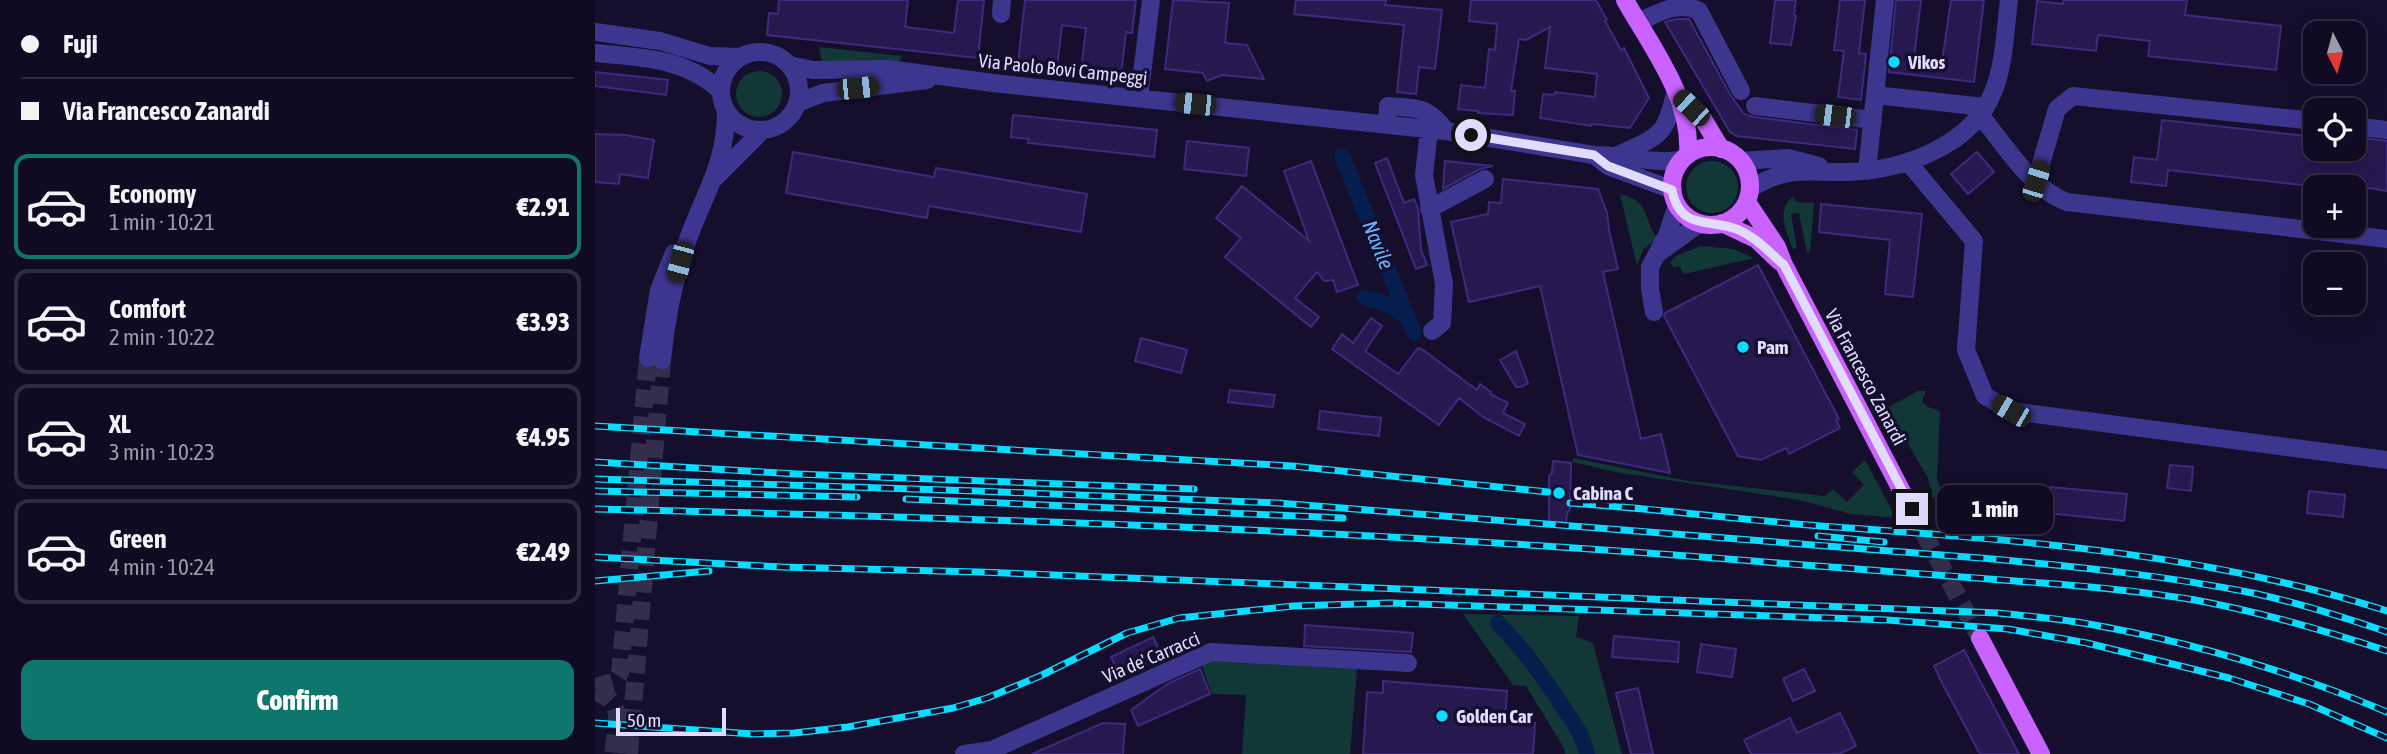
<!DOCTYPE html>
<html lang="en">
<head>
<meta charset="utf-8">
<style>
	body { margin:0; font-family:"Asap Condensed",sans-serif; background:#19142a; color:#f1f3f6; height:100vh; display:flex; flex-direction:column; font-size:26px; white-space:nowrap }
	* { box-sizing:border-box; margin:0 }
	p { font-size:23px; color:#9c9ba5 }
	.icon { flex:none; width:38px; height:38px; fill:none; stroke:currentColor; stroke-width:2; stroke-linecap:round; stroke-linejoin:round }
	.map { position:relative; flex:1; overflow:hidden }
	.panel { display:flex; flex-direction:column; background:#100b22; width:595px }
	.panel>* { flex:none }
	.guide { display:grid; align-content:center; height:154px; padding:0 21px; background:#100b22 }
	.needle { width:46px; rotate:174deg }
	.tools { position:absolute; left:1708px; top:21px; display:grid; gap:14px }
	.tools a { display:grid; place-items:center; width:63px; height:63px; border-radius:14px; background:#100b22; box-shadow:0 7px 28px #0002,0 0 0 2px #302b40; font-size:35px }
	.scale { position:absolute; left:21px; bottom:18px; width:110px; box-sizing:border-box; padding-left:7px; border:4px solid #e0dbff; border-top:0; font-size:19px; line-height:24px; white-space:nowrap; color:#e0dbff; -webkit-text-stroke:5px #150f2d; paint-order:stroke }
	.end { position:absolute; width:32px; height:32px; margin:-16px; border:9px solid #e0dbff; background:#111; box-shadow:0 0 0 4px #111 }
	.from { border-radius:50% }
	.bubble { position:absolute; height:49px; border-radius:14px; background:#100b22; box-shadow:0 7px 28px #0002,0 0 0 2px #302b40; font-size:23px; font-weight:800; line-height:49px; text-align:center }
	.car { position:absolute; width:21px; height:42px; margin:-21px -10px; border-radius:9px; box-shadow:0 0 5px 2px #0007; background:linear-gradient(#222 24%,#8ab4d8 0 40%,#222 0 76%,#8ab4d8 0 86%,#222 0) }
	.guide b { display:flex; align-items:center; gap:24px; height:66px; font-size:26px }
	.guide b+b { border-top:2px solid #302b40 }
	.guide i { width:18px; height:18px; background:#f1f3f6 }
	ul { padding:0; list-style:none }
	li { display:flex; align-items:center; gap:21px; height:105px; margin:0 14px 10px; padding:0 7px; border:4px solid #302b40; border-radius:14px }
	li div { flex:1 }
	li b { display:block; font-size:26px }
	li em { font-style:normal; font-weight:800 }
	li.current { border-color:#0f766e }
	li>.icon { width:63px; height:63px; stroke-width:1.5 }
	.action { display:flex; gap:14px; margin-top:auto; padding:14px 21px }
	.action a { flex:1; height:80px; border-radius:14px; background:#0f766e; color:#fff; font-size:28px; font-weight:800; line-height:80px; text-align:center }
	main { display:flex; flex:1; min-height:0 }
	.map>svg:first-child { display:block }
</style>
</head>
<body>
<main>
<section class="panel">
<div class="guide">
<b><i class="from"></i>Fuji</b>
<b><i></i>Via Francesco Zanardi</b>
</div>
<ul>
<li class="current"><svg class="icon" aria-label="car" viewBox="0 0 24 24"><path d="M5 17H2v-5l4-1 3-4h7l3 4 3 1v5h-3M9 17h6M6 11h13"/><circle cx="7" cy="17" r="2"/><circle cx="17" cy="17" r="2"/></svg><div><b>Economy</b><p>1 min · 10:21</p></div><em>€2.91</em></li>
<li><svg class="icon" aria-label="car" viewBox="0 0 24 24"><path d="M5 17H2v-5l4-1 3-4h7l3 4 3 1v5h-3M9 17h6M6 11h13"/><circle cx="7" cy="17" r="2"/><circle cx="17" cy="17" r="2"/></svg><div><b>Comfort</b><p>2 min · 10:22</p></div><em>€3.93</em></li>
<li><svg class="icon" aria-label="car" viewBox="0 0 24 24"><path d="M5 17H2v-5l4-1 3-4h7l3 4 3 1v5h-3M9 17h6M6 11h13"/><circle cx="7" cy="17" r="2"/><circle cx="17" cy="17" r="2"/></svg><div><b>XL</b><p>3 min · 10:23</p></div><em>€4.95</em></li>
<li><svg class="icon" aria-label="car" viewBox="0 0 24 24"><path d="M5 17H2v-5l4-1 3-4h7l3 4 3 1v5h-3M9 17h6M6 11h13"/><circle cx="7" cy="17" r="2"/><circle cx="17" cy="17" r="2"/></svg><div><b>Green</b><p>4 min · 10:24</p></div><em>€2.49</em></li>
</ul>
<div class="action"><a>Confirm</a></div>
</section>
<div class="map">
<svg width="1792" height="754" viewBox="0 0 1792 754">
	<rect width="100%" height="100%" fill="#150f2d"/>
	<path fill="#113737" d="M224,47L307,56L304,62L227,63Z
		M141 94a23 23 0 1 1 46 0a23 23 0 1 1-46 0Z
		M1091 187a26 26 0 1 1 52 0a26 26 0 1 1-52 0Z
		M1025,194C1057,203 1046,214 1062,238L1048,250L1042,266Z
		M1198,197L1202,202L1219,203L1215,252L1212,253L1204,213L1196,214L1202,248L1198,249C1192,234 1180,209 1198,197Z
		M1106,246L1139,249L1159,258L1089,274L1084,266L1079,268L1075,262L1081,256Z
		M1323,391H1331L1327,402L1333,407L1345,411L1342,478L1347,493L1337,498L1333,478L1292,408Z
		M978,458L1094,481L1230,496L1238,489L1252,502L1269,485L1257,472L1270,460L1301,518L1256,514L1205,500L1020,472L978,462Z
		M868,614L984,616L981,637L998,643L1027,754H970L969,748L931,686L918,685Z
		M621,657L762,669L755,754H647L651,695L617,694L606,664Z"/>
	<g fill="none" stroke-linecap="round" stroke-linejoin="round">
		<path stroke="#061e4e" stroke-width="16" d="M747,156L819,333
			M770,298C786,302 803,306 813,320
			M903,623C929,650 943,670 964,701C975,718 988,734 992,754"/>
	</g>
	<path fill="#26194f" stroke="#3d2a7d" stroke-width="2" d="M184,0H313L310,27L359,33L363,0H389L383,58L172,35L174,13L183,14Z
		M430,0H541L537,33L531,32L526,75L486,70L491,28L467,25L462,67L423,63Z
		M578,0L634,3L630,43L652,45L669,79L627,75L612,81L608,73L570,69Z
		M701,0H791L790,5L847,10L840,69L824,67L821,94L802,92L809,25L699,14Z
		M876,0H1001L1012,20L1010,21L1026,50L1029,48L1054,98L1035,128L997,124L996,126L945,118L948,94L959,95L960,92L1000,97L1002,74L950,68L955,27L931,40L924,39L916,91H920L918,115L883,113V111L863,109L866,85L890,88L894,49L900,50L902,24L874,21Z
		M1180,0H1201L1199,15L1201,16L1196,45L1175,43Z
		M1245,0H1270L1264,53L1271,54L1266,100L1243,97L1249,51L1239,50Z
		M1301,0H1326L1319,58L1347,61L1356,0H1389L1379,82L1294,72Z
		M1469,0H1592L1590,15L1686,26L1681,70L1553,56L1555,41L1503,35L1501,51L1437,44L1442,1L1468,4Z
		M1082,19H1094L1136,96L1149,114L1159,117L1262,130L1260,149L1142,136L1135,132L1070,22Z
		M0,72L73,80L71,95L0,86Z
		M418,115L562,130L559,157L433,143L434,139L416,137Z
		M1567,120L1720,137V149H1759V137L1792,141V191L1726,180L1725,187L1573,170L1571,186L1536,182L1539,157L1562,160Z
		M0,134L31,135L59,140L53,178L25,174L24,184L0,182Z
		M592,141L654,148L651,176L589,169Z
		M198,152L339,177L341,168L492,194L486,232L334,206L332,218L191,193Z
		M1382,152L1399,172L1373,194L1356,174Z
		M792,158L809,203L819,199L823,208L826,250L832,265L821,269L780,163Z
		M716,161L763,285L742,292L738,280L729,281L722,272L700,298L724,317L716,327L630,257L646,238L621,218L647,186L714,241L689,171Z
		M850,161L878,164L898,166L885,169L848,189Z
		M908,179L1003,189L1012,213L1014,230L1023,269L1008,272L1046,439L1066,434L1075,473L983,455L945,286L874,302L856,222L893,214L894,202L906,203Z
		M1226,204L1327,214L1318,297L1290,294L1295,240L1224,232Z
		M1163,265L1244,419L1241,420L1245,428L1194,454L1191,448L1166,460L1143,456L1069,316L1070,313Z
		M776,318L787,326L770,351L803,374L823,348L828,350L882,390L885,384L896,392L895,394L913,403L908,413L930,424L924,436L888,417L864,398L844,425L737,349L747,334L758,343Z
		M546,338L592,350L586,373L540,361Z
		M921,351L933,383L926,387H921L905,360Z
		M635,390L680,395L678,407L633,402Z
		M725,411L786,418L784,436L723,429Z
		M958,461L976,463L975,510L972,513L971,523L954,522V476L957,473Z
		M1575,465L1598,467L1596,491L1572,488Z
		M1455,487L1532,494L1529,521L1452,513Z
		M1714,491L1750,495L1748,517L1712,513Z
		M710,625L818,633L816,652L709,646Z
		M1019,636L1084,642L1083,662L1017,657Z
		M558,637L568,657L525,677L516,657Z
		M1106,644L1141,649L1137,677L1102,672Z
		M1369,650L1382,675L1424,754H1385L1346,681L1339,666Z
		M605,669L615,694L543,726L536,710L572,684Z
		M1209,669L1220,691L1198,701L1188,679Z
		M788,681L912,691L910,721L940,723L938,754H768L772,692L788,693Z
		M1043,688L1058,754H1036L1021,693Z
		M1245,713L1261,746L1244,754H1156L1149,740L1195,718L1202,733Z
		M508,723L530,724L528,754H437Z"/>
	<g fill="none" stroke-linecap="round" stroke-linejoin="round">
		<path stroke="#332e4c" stroke-width="18" stroke-dasharray="18 9" stroke-linecap="butt" d="M0,687L19,682L25,673L53,358
			M0,692C32,701 21,728 18,754
			M34,754L67,360"/>
		<path stroke="#332e4c" stroke-width="18" stroke-dasharray="18 9" stroke-linecap="butt" d="M1316,509L1385,638"/>
		<path stroke="#3d368f" stroke-width="18" d="M406,14L407,0
			M1043,22C1062,14 1083,0 1104,11L1146,91
			M0,32L65,41L115,56L145,57
			M126 91a39 39 0 1 1 78 0a39 39 0 1 1-78 0Z
			M0,53C47,58 89,57 126,91
			M194,65L218,70L293,69L398,83L851,131L999,155C1030,155 1057,164 1087,160
			M1280,95L1390,107
			M544,98L556,0
			M202,103L228,93L332,80
			M1160,106L1278,120
			M1384,114C1410,144 1434,188 1472,202L1792,239
			M792,125L793,106C823,109 832,105 851,131
			M1759,126L1792,130
			M834,130L829,175L849,284L847,323L837,331
			M999,155L1013,166L1078,190
			M1023,155C1066,135 1070,137 1081,90
			M1146,161L1193,158L1224,166
			M1313,162L1379,241L1371,350L1390,396L1416,411L1792,460
			M1272,171L1290,0
			M120,178L168,130
			M1441,181L1462,109L1478,96L1720,121
			M1155,189C1193,165 1211,173 1253,172C1308,170 1378,146 1399,90C1410,61 1410,30 1414,0
			M834,209L890,179
			M1065,252L1105,223
			M1059,312L1055,289V267L1072,235L1082,205
			M53,358L64,290L79,253
			M67,360C71,319 79,278 93,239C110,192 131,164 131,111
			M369,754L397,750L616,652L813,663"/>
		<path stroke="#ca62ff" stroke-width="18" d="M1030,0C1057,48 1097,98 1093,155
			M1085,97L1108,119L1126,149
			M1077 186a39 39 0 1 1 78 0a39 39 0 1 1-78 0Z
			M1152,202L1182,247L1189,265L1316,509
			M1127,223L1161,239L1184,261
			M1385,638L1446,754"/>
		<defs>
			<path id="rail" d="M0,426L697,466L953,492
				M0,462L202,474L599,489
				M0,479L382,491L683,503L1398,559C1485,567 1572,576 1658,593C1704,603 1748,617 1792,632
				M0,491L262,497
				M311,499L748,518
				M975,503C1069,509 1161,522 1255,528C1435,541 1619,555 1792,611
				M0,509C386,518 773,530 1158,561C1245,568 1332,574 1420,581C1480,585 1540,590 1600,600C1665,612 1729,630 1792,651
				M1223,536L1289,542
				M0,557L187,567L384,572L1403,613C1431,616 1460,618 1488,623C1593,641 1695,671 1792,712
				M0,581L114,571
				M0,723L158,734L199,733L253,727L358,708L392,698L445,676L532,633L584,618L698,606L795,603L1292,620L1413,629L1492,643L1634,678L1714,704L1792,738"/>
		</defs>
		<use href="#rail" stroke="#07ddff" stroke-width="7"/>
		<use href="#rail" stroke="#150f2d" stroke-width="4.5" stroke-dasharray="13" stroke-linecap="butt"/>
	</g>
	<g fill="none" stroke-linecap="round" stroke-linejoin="round">
		<path stroke="#e0dbff" stroke-width="9" d="M876,135L999,155L1013,166L1077,190C1085,233 1118,217 1146,231C1163,239 1175,253 1189,265L1317,509"/>
	</g>
	<g fill="#07ddff" stroke="#150f2d" stroke-width="2.5">
		<circle cx="1299" cy="62" r="7"/>
		<circle cx="1148" cy="347" r="7"/>
		<circle cx="964" cy="493" r="7"/>
		<circle cx="847" cy="716" r="7"/>
	</g>
	<g text-anchor="middle" stroke-width="7" stroke-linejoin="round" paint-order="stroke">
		<g font-size="19" font-weight="bold" fill="#e0dbff" stroke="#150f2d" text-anchor="start">
			<text x="1313" y="69">Vikos</text>
			<text x="1162" y="354">Pam</text>
			<text x="978" y="500">Cabina C</text>
			<text x="861" y="723">Golden Car</text>
		</g>
		<g font-size="19" fill="#e0dbff" stroke="#150f2d">
			<text transform="translate(468 69) rotate(6)" y="7">Via Paolo Bovi Campeggi</text>
			<text transform="translate(1271 377) rotate(62)" y="7">Via Francesco Zanardi</text>
			<text transform="translate(556 657) rotate(-23)" y="7">Via de' Carracci</text>
		</g>
		<g font-size="21" font-style="italic" fill="#69b4ff" stroke="#150f2d">
			<text transform="translate(783 245) rotate(68)" y="7">Navile</text>
		</g>
	</g>
</svg>
<div class="tools">
<a><svg class="needle" viewBox="-14 -14 28 28"><path d="M0-13l5 13h-10z" fill="#e53935"/><path d="M0 13l5-13h-10z" fill="#9c9ba5"/></svg></a>
<a><svg class="icon" aria-label="locate" viewBox="0 0 24 24"><circle cx="12" cy="12" r="6"/><path d="M12 2v4M12 18v4M2 12h4M18 12h4"/></svg></a>
<a>+</a>
<a>−</a>
</div>
<div class="scale">50 m</div>
<i class="end from" style="left:876px;top:135px"></i>
<i class="end" style="left:1317px;top:509px"></i>
<div class="bubble" style="left:1342px;top:485px;width:116px">1 min</div>
<i class="car" style="left:263px;top:88px;rotate:84deg"></i>
<i class="car" style="left:600px;top:104px;rotate:276deg"></i>
<i class="car" style="left:1096px;top:108px;rotate:314deg"></i>
<i class="car" style="left:1240px;top:116px;rotate:277deg"></i>
<i class="car" style="left:1441px;top:181px;rotate:17deg"></i>
<i class="car" style="left:85px;top:262px;rotate:195deg"></i>
<i class="car" style="left:1416px;top:411px;rotate:300deg"></i>
</div>
</main>
</body>
</html>
